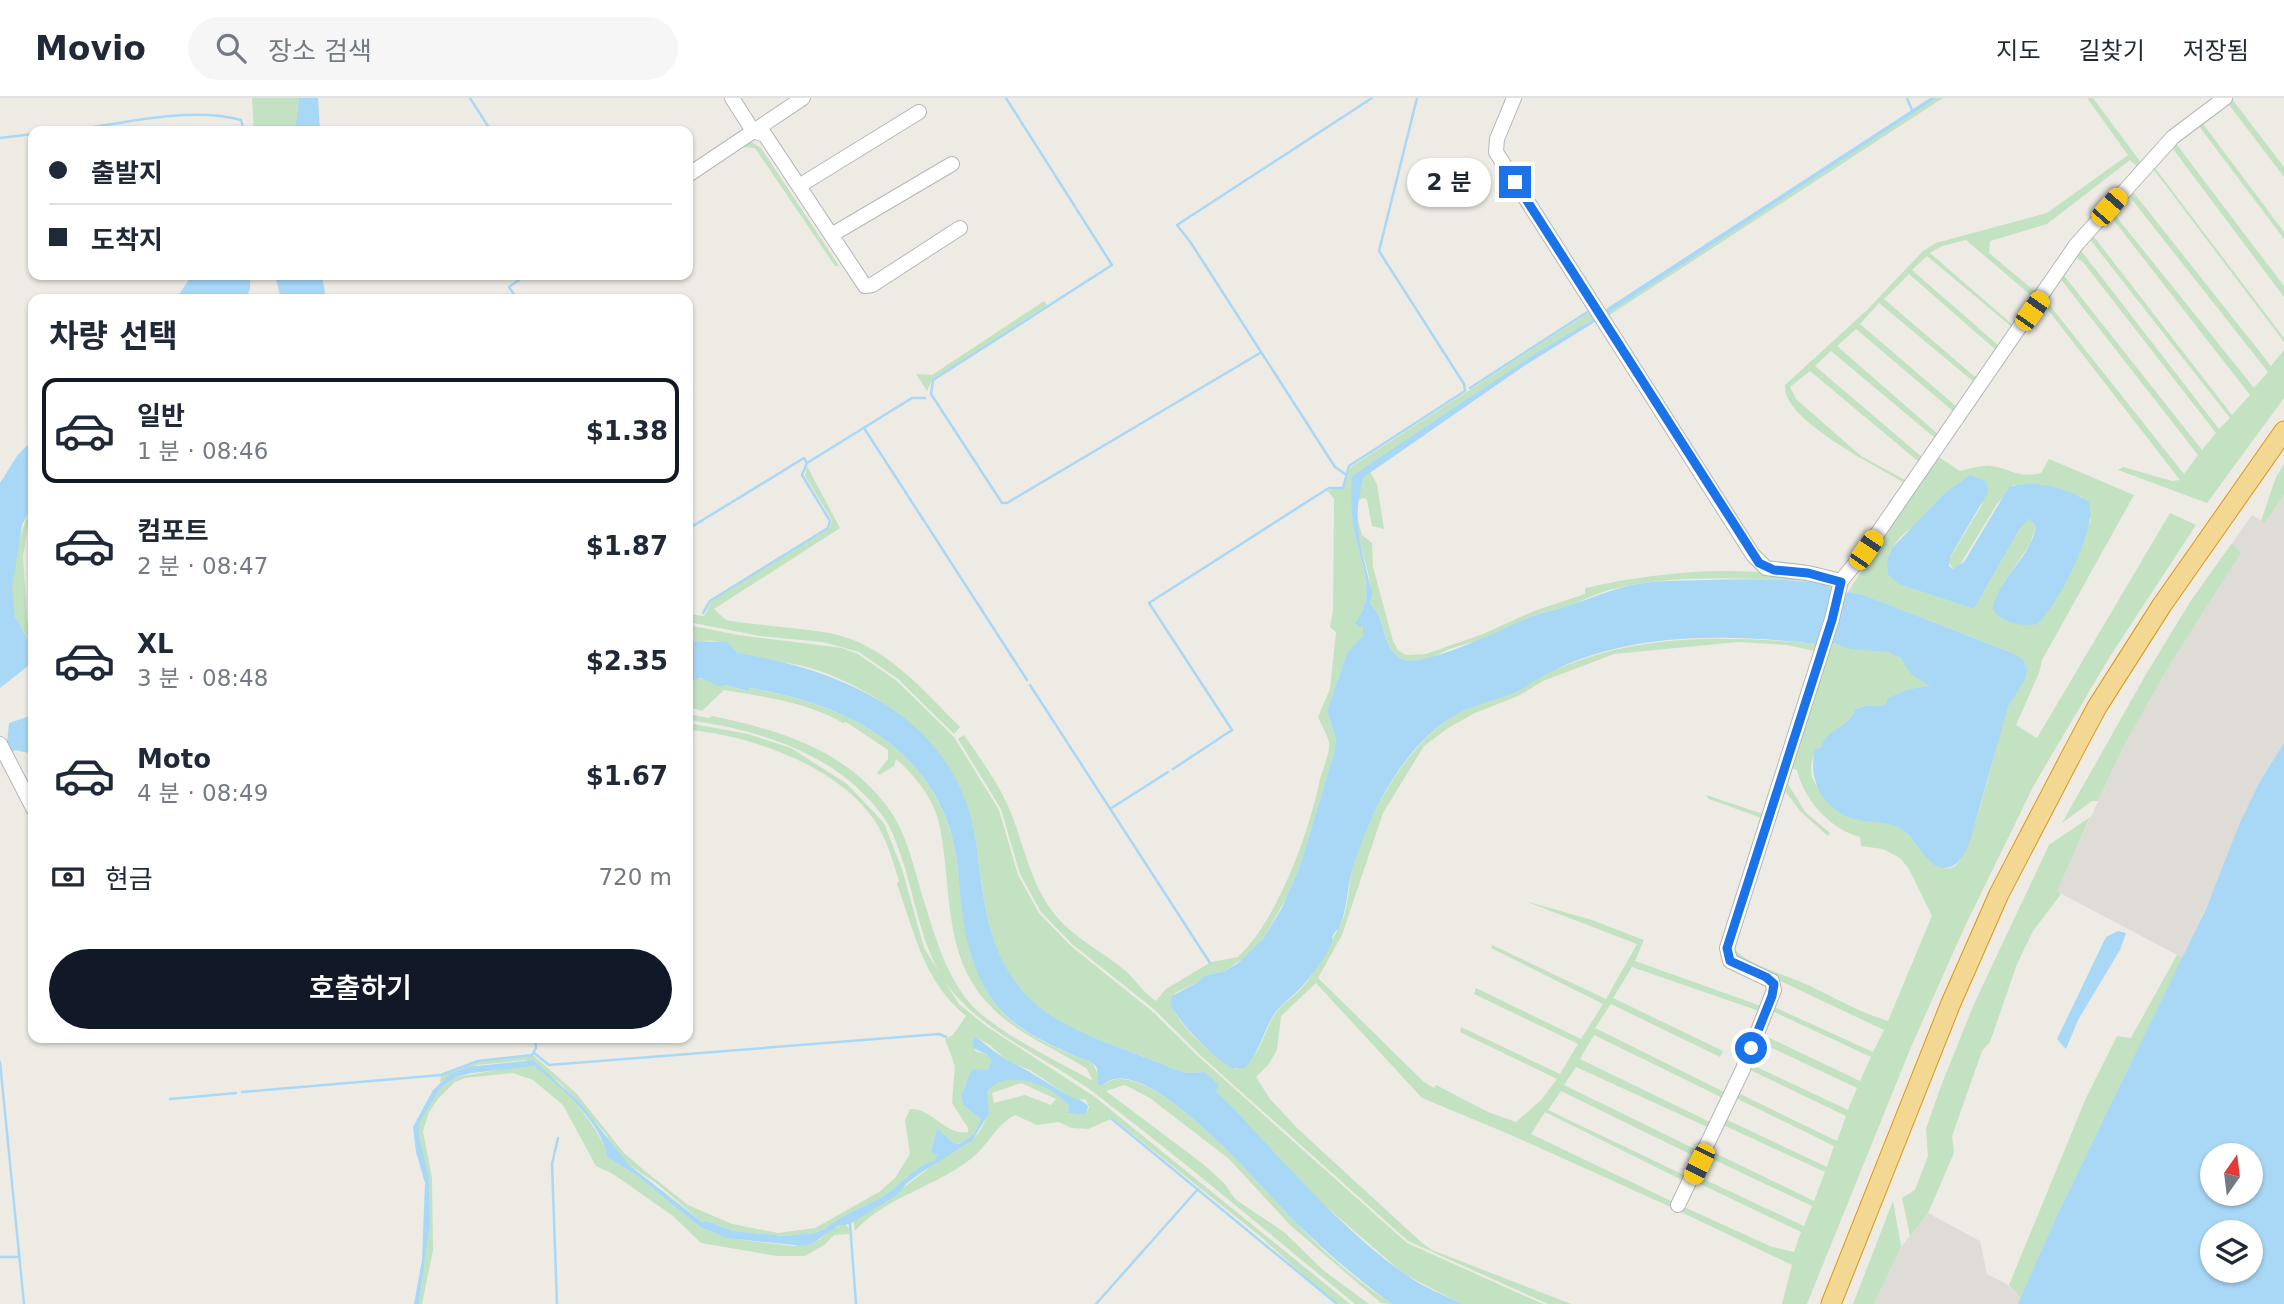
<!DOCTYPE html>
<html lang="ko">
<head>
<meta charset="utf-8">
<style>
	body { margin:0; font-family:"DejaVu Sans","Noto Sans KR",sans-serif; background:#f6f6f7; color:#1f2937; height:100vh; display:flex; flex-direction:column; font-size:26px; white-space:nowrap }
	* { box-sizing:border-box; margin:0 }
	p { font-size:23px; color:#747a83 }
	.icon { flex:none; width:38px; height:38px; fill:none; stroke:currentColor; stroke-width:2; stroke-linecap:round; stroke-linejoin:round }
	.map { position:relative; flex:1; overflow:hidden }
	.details { position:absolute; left:28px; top:196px; width:665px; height:749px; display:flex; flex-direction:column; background:#fff; border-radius:14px; box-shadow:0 2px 5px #0004 }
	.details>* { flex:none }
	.top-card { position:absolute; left:28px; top:28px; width:665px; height:154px; border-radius:14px; box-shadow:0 2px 5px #0004; display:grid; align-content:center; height:154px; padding:0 21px; background:#fff }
	.needle { width:46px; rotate:14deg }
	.fabs { position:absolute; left:2200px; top:1045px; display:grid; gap:14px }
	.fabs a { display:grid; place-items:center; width:63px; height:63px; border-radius:50%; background:#fff; box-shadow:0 2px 5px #0004; font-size:35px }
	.end { position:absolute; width:32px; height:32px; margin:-16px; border:9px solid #1a73e8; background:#fff; box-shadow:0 0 0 4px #fff }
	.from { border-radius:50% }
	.bubble { position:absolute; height:49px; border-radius:24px; background:#fff; box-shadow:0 2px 5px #0004; font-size:23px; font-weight:600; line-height:49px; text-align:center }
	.car { position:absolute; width:21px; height:42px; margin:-21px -10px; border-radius:9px; box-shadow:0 0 5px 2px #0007; background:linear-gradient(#f5c518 24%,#345 0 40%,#f5c518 0 76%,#345 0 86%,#f5c518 0) }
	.top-card b { display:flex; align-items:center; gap:24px; height:66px; font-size:26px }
	.top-card b+b { border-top:2px solid #e0e1e3 }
	.top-card i { width:18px; height:18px; background:#1f2937 }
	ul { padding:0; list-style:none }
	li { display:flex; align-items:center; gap:21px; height:105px; margin:0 14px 10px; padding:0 7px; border:4px solid transparent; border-radius:14px }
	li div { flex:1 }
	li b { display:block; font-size:26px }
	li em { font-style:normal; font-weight:600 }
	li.selected { border-color:#111827 }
	li>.icon { width:63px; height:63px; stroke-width:1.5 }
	h2 { padding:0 21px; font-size:32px; line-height:84px }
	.pay { display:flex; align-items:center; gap:18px; height:77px; padding:0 21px; font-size:26px }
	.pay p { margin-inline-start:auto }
	.button { display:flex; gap:14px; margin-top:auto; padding:14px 21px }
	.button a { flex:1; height:80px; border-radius:42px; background:#111827; color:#fff; font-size:28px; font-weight:600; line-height:80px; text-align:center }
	header { display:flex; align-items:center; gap:42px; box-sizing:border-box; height:98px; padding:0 35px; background:#fff; border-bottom:2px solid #e0e1e3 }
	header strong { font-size:33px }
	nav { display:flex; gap:38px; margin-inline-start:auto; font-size:24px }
	.search { width:490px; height:63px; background:#f6f6f7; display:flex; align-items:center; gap:18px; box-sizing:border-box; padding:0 24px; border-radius:38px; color:#747a83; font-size:26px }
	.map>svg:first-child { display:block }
</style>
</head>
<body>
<header>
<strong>Movio</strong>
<div class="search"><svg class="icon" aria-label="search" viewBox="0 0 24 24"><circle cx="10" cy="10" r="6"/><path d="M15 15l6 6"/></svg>장소 검색</div>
<nav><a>지도</a><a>길찾기</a><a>저장됨</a></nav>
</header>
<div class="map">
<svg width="2284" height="1206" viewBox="0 0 2284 1206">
	<rect width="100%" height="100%" fill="#edebe4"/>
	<path fill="#dfdcd8" d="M2284,397V645L2260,683L2241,722L2222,775L2183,860L2056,793L2125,646L2169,568L2241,455L2232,445L2252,417L2265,425Z
		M1928,1115L1980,1143L1987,1176L2008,1187L2021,1201L2018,1206H1874L1897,1154Z"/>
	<path fill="#c3e2c2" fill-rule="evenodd" d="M252,0H299L295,33H254Z
		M1937,0H1943L1605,220L1604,218Z
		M2087,0H2093L2142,66L2139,70L2130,62L2047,126L1990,143L1989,155L2037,195L1906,386C1880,369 1782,323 1785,287L1867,212L1923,153L1936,145L2047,115L2128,57ZM1966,142L2034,200L2014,228L1930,155L1942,148ZM1927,158L2013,230L1999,248L1912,172ZM1909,176L1997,253L1979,279L1974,278L1884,201ZM1879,205L1975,285L1957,309L1860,226ZM1856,231L1954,314L1938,336L1837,248ZM1831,253L1935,340L1922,359L1815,268ZM1810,273L1919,364L1905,382L1861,358L1796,301L1790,289Z
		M2232,1L2284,69V79L2227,4Z
		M2200,22L2284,134V141L2196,24Z
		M750,43L761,50L839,168H835L755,50L742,49Z
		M2174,43L2284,188V199L2170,47Z
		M2152,66L2284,240V244L2151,68Z
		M2130,90L2271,268L2284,252V300L2207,405L2118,372L2123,369L2172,383L2180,382L2042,204L2044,200L2184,376L2198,357L2059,179L2062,175L2202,352L2216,335L2083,164L2074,158L2079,150L2219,331L2230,320L2088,139L2091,135L2232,317L2250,297L2108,115L2111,112L2254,290L2268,274L2126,94Z
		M1044,203L1047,207L932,282L927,293L916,276L932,277Z
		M1593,212L1597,219L1539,253L1356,376C1353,392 1351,410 1353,426C1358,457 1375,489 1360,519L1364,531L1362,542L1347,555L1327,613L1336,641L1334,655L1300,768L1286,801L1263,841L1249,856L1225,873L1204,878L1198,884L1175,895L1170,904C1175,925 1217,963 1236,971C1259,965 1262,937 1274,918C1282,904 1298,897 1307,884C1319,866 1328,847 1339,830C1349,812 1348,788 1353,768C1369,712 1411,638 1465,612C1484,603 1505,597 1524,589C1535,577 1552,573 1567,567C1647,535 1731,538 1816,546L1804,483C1742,480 1669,476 1609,492C1595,496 1582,503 1569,508C1556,512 1541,514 1528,520C1516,526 1503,534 1490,539C1478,544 1463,546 1450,551C1437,556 1425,566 1410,563C1380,559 1389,521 1370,506C1375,475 1355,447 1356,416L1362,437L1372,445L1373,469L1393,543L1398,552L1406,557L1426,556L1483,536L1534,513L1585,496V490C1662,472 1754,465 1832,485L1835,491L1764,721L1709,701L1706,697L1763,716L1814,553L1787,547L1738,544L1614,556L1543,583L1518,598L1475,615L1448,630L1424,648L1383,715L1342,837L1318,880L1424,984L1434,990L1436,987L1488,1014L1516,1024L1542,1001L1557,981L1460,934L1461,929L1560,976L1578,946L1474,896L1476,890L1581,941L1603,906L1491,850L1492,847L1606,901L1637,846L1525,803L1589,821L1644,842L1635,863L1764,909L1762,914L1632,869L1613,900L1723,953L1720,959L1611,906L1595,930L1728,996L1725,1001L1594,937L1580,961L1714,1026L1712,1031L1576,969L1564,987L1701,1054L1698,1060L1561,993L1548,1012L1688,1079L1686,1084L1545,1014L1531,1036L1675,1105L1673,1110L1511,1037L1422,1000L1316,885L1281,918L1277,952L1268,967L1256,979L1270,1001L1298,1031L1421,1144L1432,1152L1571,1206H1548L1408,1143L1200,957L1155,912L1072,846L1041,814L1020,776L1001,711L958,641L964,637C982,663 1002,690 1013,720C1025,753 1031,784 1052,813C1071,838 1098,851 1122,870C1135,880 1142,894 1156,903L1166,891L1211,864L1238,859C1278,820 1307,740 1319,686C1321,674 1328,662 1329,649C1330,639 1322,629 1318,619L1330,591L1336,534L1330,529L1333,512L1334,401L1327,392L1344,390L1346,377L1351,369Z
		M1936,357L1960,373C1969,371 1981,367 1990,368C2011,370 2016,381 2041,375L2049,361L2134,397L2042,562L2039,575L2016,627L2037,640L2170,415L2196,427L2109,560L2034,687L1966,826L1911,949L1807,1206H1782L1792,1167L1679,1113L1682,1108L1772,1149L1794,1154L1801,1134L1694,1083L1697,1078L1804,1128L1812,1108L1706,1058L1709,1052L1814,1103L1825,1074L1721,1026L1723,1020L1827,1069L1834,1048L1734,999L1736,994L1837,1043L1846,1018L1746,970L1748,965L1848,1012L1857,990L1757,943L1761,936L1860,983L1871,959L1770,912L1772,908L1873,954L1884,932L1736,862L1731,848C1749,869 1783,875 1808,887C1835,900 1859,914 1888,923L1932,818L1909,771L1900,760L1883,751L1861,748L1860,739C1830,731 1804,702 1797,672L1792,670L1788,686L1806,715L1830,735L1828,738L1800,713L1781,687L1826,562L1833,545C1851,551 1870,549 1888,554C1901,558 1920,579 1931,589L1909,591L1887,607L1864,608L1855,611C1846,636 1804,645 1812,679C1813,683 1818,689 1820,693C1840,731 1869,713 1898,729C1917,739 1933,781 1955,768C1973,756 1997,639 2007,612C2011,600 2019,590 2026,579L2012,555L1864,497L1848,494ZM2013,387L2053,389L2082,399L2091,422L2056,502L2002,487L2030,446L2036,428L2029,421L2019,432L1974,511L1898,486L1887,462C1900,421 1948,415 1983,405L1948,463L1953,471L1958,470L1997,406Z
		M2284,366V397L2265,425L2261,423L2276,379Z
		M807,368L840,430L714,511L726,522C760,528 795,529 829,535C883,544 924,593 960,629L954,636L898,581L859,554L823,544L760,538L688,524V516L704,518L712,503L830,430L832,422L805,378Z
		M1370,374L1377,386L1384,431L1372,428L1367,402L1364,400L1357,402L1364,379Z
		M33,406V419L28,426L23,459L28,531L33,551C29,539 19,529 15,517C5,486 19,434 33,406Z
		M2232,445L2241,455L2169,568L2125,646L2098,703H2092L2062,725L2145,578L2190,504Z
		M688,527L738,537L842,550L858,556L897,583L954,639L999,712L1018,777L1039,815L1071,848L1153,914L1198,958L1407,1145L1543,1206H1462L1404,1176L1315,1099L1216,993L1205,974L1187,975L1171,970C1133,952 1067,935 1037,909C987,867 985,804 976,744C963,660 897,601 820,573C794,563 764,564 737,555C731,552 726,545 719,544C710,541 698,545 688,543Z
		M688,571L690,579L708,582L721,589L725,587L746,593L748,590C853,607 946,656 958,773C963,820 966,864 994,904C1016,935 1059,952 1093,965L1102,988C1143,947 1268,1096 1294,1123C1322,1152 1357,1184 1392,1206L1381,1205L1290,1127L1229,1061L1150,1000L1125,987L1106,993L1203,1066L1224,1085L1235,1101L1284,1134L1323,1172L1369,1206H1355C1270,1136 1185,1064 1097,997C1054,964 1000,943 962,904C925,868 919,817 905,770C900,755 894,735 885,721C840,657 762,632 688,622V616L709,620L712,618C781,632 852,654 893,717C908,741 914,770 922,797C934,834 943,871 968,903C993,933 1057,963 1093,983L1087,971C1048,946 1009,934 979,895C942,846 952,778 938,721C932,699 913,675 896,661L894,668L879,677L877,675L888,661V652L846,624L843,625C808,604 764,599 724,592L702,613L689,609Z
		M688,625L748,636L791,650L847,686L884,725L902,771L924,850L959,906L986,928L1095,999L1350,1206H1339L1320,1192L1261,1139L1113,1020L1088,1031L1071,1030L1059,1024L1037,1027L1015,1017C996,1027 989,1046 973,1059C937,1089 886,1098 855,1133L853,1122C887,1105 913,1081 943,1060C953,1054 968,1048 975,1039C989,1023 987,1012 987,994C1009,969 1052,986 1069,1008L1067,1015L1086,1017L1089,1009L1085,1001L1078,1002L1070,999L1030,972L1007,963L990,947L975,939L972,944L975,953L989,957L991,963L988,971L966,985L961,997L963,1007L981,1021L974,1036L961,1046L954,1045L937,1030L931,1054L939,1057L934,1063C922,1065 904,1083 894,1091C873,1108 844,1113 825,1131L814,1135L785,1138L734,1133L708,1123L702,1124L656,1085L629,1067L617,1056L606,1036L560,985L526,962L477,967L440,984L441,978L478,964L533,957L576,995L624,1055L645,1073L688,1107L732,1126L778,1135L815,1130L879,1094L895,1080L910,1056L905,1022L910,1011C931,1009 946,1038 968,1034V1030L952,1005L955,968L945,941L953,937L966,918C923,883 915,835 897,786L899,783C893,764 888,745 878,728C844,670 752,637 688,632ZM1021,985L1056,1001L1051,1007L1025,997L994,1005L992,995Z
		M2090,719L2057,793L2061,796L2033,833L2017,866L1990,944L1982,953L1952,1038L1954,1055L1928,1115L1910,1138L1902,1100L1915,1092L1928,1058L1926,1031L1941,988L1974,906L2049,747Z
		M2177,857L2183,860L2058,1115L2021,1201L2009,1187L2086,1000L2117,938L2131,940Z
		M528,967C551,969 607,1037 607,1059L636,1077L700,1129L726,1140L794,1148L819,1142L832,1131L845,1126L849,1130V1136L834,1137L824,1147L805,1158H777L701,1145L673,1118L613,1076L596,1068L563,1007L533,982L513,975L465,980L455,984L438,1001L429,1014L423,1033L432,1080L433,1152L422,1206H419L430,1127L429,1078L419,1038L420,1024L441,990L456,979Z
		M1893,1103L1901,1148L1874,1206H1853Z"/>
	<path fill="#a9d8f7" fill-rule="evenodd" d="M299,0H318L320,33H295Z
		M1930,0H1937L1604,218L1602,215L1609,209Z
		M192,177H250V191L245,201H176Z
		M275,177H322L326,201H281Z
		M1597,219L1598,222L1524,268L1364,379C1350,425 1362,450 1372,495L1370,506C1388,521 1380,553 1405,562C1425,569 1508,529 1530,519C1543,514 1557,512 1571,507C1591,500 1610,492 1632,487C1656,482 1681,483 1706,482C1746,481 1784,480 1824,486L1832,493L1816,546C1719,535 1609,533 1525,589C1508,600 1484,603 1465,612C1422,633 1393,675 1373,717C1366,733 1359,750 1354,766C1347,786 1348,808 1340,828C1337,835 1338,829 1334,836C1330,842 1334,839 1331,846C1326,859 1314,874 1305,885C1296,896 1283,904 1275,915C1263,933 1260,954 1245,970C1241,970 1237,971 1233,970C1219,966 1174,920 1170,905L1172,898L1198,884L1204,878L1225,873L1238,865L1263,841L1282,810L1300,768L1334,655L1336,641L1327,613L1347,555L1363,538V528L1359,529L1355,525C1379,497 1358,458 1353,427C1351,412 1351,392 1352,378L1539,253Z
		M33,341V406L22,427L12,491L15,518L33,551V564L0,590V385L17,358Z
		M1970,377L1986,383L1988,394L1950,459L1949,468L1953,471L1964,464L2009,389C2033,381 2068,390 2089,404C2099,427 2057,510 2037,526C2023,529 2001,525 1993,511C1998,479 2031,460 2036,428L2029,421L2019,432L1974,511L1898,486L1888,476L1887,462L1892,450L1944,396Z
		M1848,494L1864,497L2012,555L2023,561L2027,570L2026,580L2008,609L1971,740C1966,752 1960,771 1943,770C1927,769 1916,740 1901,731C1888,723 1873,725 1858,722C1825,715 1807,684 1815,652C1823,649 1821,646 1826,640C1836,628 1849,628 1855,611L1864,608L1886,607L1888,600L1909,591L1930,588L1912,577L1900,560L1888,554L1851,551L1833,545L1843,499Z
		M688,543L727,544L737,555C846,572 958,621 976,744C984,800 986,853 1026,897C1058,933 1127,950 1171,970L1187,975L1205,974L1219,987L1216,993C1278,1055 1333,1125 1405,1176C1422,1189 1443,1196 1462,1206H1392L1385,1201C1354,1178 1324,1152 1296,1125C1270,1099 1142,945 1102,988L1098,986L1097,970L1093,965C1059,951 1017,935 994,904C966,865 962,820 958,773C947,657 853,607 749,590L747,593L725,587L721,589L701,580L693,582L688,571Z
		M33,617V656L15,652L10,657L4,649L7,644L9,625Z
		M2284,645V1206H2018L2058,1115L2206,811L2241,722L2260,683ZM2212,1057H2250V1096H2212ZM2212,1134H2250V1172H2212Z
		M2118,833L2126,835L2120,852L2078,922L2066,951L2057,941L2106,839Z
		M975,939C987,946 998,958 1011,964C1031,974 1049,986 1069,998C1076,1002 1083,1001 1088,1008L1086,1017L1067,1015L1069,1008C1052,987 1008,969 987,994L989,1015L972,1043L922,1074L907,1085L897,1097L850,1126L838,1128L813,1145L803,1148L726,1140L700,1129L636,1077L607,1059C603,1026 561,988 534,968L471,975L456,979L441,990L420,1024L419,1038L429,1078L430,1127L419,1206H414L422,1162L425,1085L416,1054L413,1029L433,992L450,976L468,969L533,962L579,1004L629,1067L702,1124L707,1123L734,1133L785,1138L814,1135L825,1131C843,1114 871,1108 891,1093C903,1084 920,1065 934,1063L938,1057L931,1054L937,1030L954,1045L960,1046L974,1036L981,1021L963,1007L961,997L972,972L988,971L991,963L988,957L973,950L972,944Z"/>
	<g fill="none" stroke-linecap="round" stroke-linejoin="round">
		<path stroke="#a9d8f7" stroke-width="2.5" d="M470,0L491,33
			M1006,0L1112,167L933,282L931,296L1002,405H1007L1260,255
			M1907,0L1912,12
			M62,33C117,28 187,7 241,22L244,33
			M0,40L33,36
			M517,201L509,189L526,177
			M1470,290L1589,213
			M864,330L1027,582
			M1345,376L1335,369L1191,145L1177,127L1372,0
			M688,431L804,360L807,365
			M703,515L710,503L828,430L830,423L802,377L807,365L912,300H925
			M1030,587L1210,865
			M1173,671L1232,632L1149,505L1313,400L1329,390H1343L1349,368L1465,293L1464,286L1379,153L1417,0
			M1110,711L1168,674
			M534,955L549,967L939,936L946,939
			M0,964L24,1206
			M242,994L441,977L478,963L532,957L536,950L535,940
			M170,1001L236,995
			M1112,1021L1337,1206
			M850,1126L856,1206
			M0,1159H18
			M557,1206L552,1066L558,1040
			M1096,1206L1198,1091"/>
		<defs>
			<path id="minor" d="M732,0L753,33L765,37L865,188L872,187L960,130
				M1514,0L1497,41L1496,54L1753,457L1766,470L1808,475L1841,483
				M688,77L803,0
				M799,88L919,14
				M833,136L952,66
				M0,646L33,710
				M1678,1107L1743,971L1774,892L1772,883L1730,863L1727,850L1832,521L1841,483L1866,452L2076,147L2173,39L2225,0"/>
			<path id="highway" d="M1831,1206L1951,905L1999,796L2073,654L2097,609L2162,507L2284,333"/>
		</defs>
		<use href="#minor" stroke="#b4b6ba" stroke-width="16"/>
		<use href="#highway" stroke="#dd9714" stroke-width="21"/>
		<use href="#minor" stroke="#fff" stroke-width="14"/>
		<use href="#highway" stroke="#f3d894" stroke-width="19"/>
	</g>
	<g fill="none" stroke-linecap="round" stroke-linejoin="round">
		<path stroke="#1a73e8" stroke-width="9" d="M1515,84L1759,465L1774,472L1808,475L1841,484L1832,522L1727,850L1730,863L1766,879L1774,886L1772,898L1751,950"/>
	</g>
</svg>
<div class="fabs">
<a><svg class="needle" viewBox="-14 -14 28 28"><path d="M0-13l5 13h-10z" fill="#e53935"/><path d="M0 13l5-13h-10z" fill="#747a83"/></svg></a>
<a><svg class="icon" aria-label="layers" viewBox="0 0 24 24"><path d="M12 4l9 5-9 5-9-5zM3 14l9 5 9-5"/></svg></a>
</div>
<i class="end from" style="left:1751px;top:950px"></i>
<i class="end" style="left:1515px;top:84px"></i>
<div class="bubble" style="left:1407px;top:60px;width:84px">2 분</div>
<i class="car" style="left:2109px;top:109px;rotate:41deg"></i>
<i class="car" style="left:2032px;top:213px;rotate:35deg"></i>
<i class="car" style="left:1866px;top:452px;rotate:34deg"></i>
<i class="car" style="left:1699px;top:1066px;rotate:206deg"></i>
<div class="top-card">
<b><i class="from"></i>출발지</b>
<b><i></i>도착지</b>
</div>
<section class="details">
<h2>차량 선택</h2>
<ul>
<li class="selected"><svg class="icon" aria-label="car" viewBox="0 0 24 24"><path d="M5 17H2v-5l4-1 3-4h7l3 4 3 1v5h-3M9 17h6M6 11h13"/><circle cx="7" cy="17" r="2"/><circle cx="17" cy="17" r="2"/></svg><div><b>일반</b><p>1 분 · 08:46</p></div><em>$1.38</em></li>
<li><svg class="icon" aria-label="car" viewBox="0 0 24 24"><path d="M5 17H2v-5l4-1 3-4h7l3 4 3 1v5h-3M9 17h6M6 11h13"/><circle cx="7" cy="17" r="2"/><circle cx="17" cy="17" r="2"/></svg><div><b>컴포트</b><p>2 분 · 08:47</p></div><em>$1.87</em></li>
<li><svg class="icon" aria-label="car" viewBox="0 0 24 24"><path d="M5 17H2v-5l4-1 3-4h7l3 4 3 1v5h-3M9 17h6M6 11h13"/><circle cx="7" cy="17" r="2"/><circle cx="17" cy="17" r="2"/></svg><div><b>XL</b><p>3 분 · 08:48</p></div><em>$2.35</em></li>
<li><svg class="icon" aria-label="car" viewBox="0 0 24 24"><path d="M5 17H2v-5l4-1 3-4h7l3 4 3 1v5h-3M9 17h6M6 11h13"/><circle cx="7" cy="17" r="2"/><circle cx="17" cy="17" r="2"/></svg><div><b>Moto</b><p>4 분 · 08:49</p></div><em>$1.67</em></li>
</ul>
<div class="pay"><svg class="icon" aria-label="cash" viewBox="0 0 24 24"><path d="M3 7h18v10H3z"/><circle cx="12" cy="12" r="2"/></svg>현금<p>720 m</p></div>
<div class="button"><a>호출하기</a></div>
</section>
</div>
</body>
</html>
